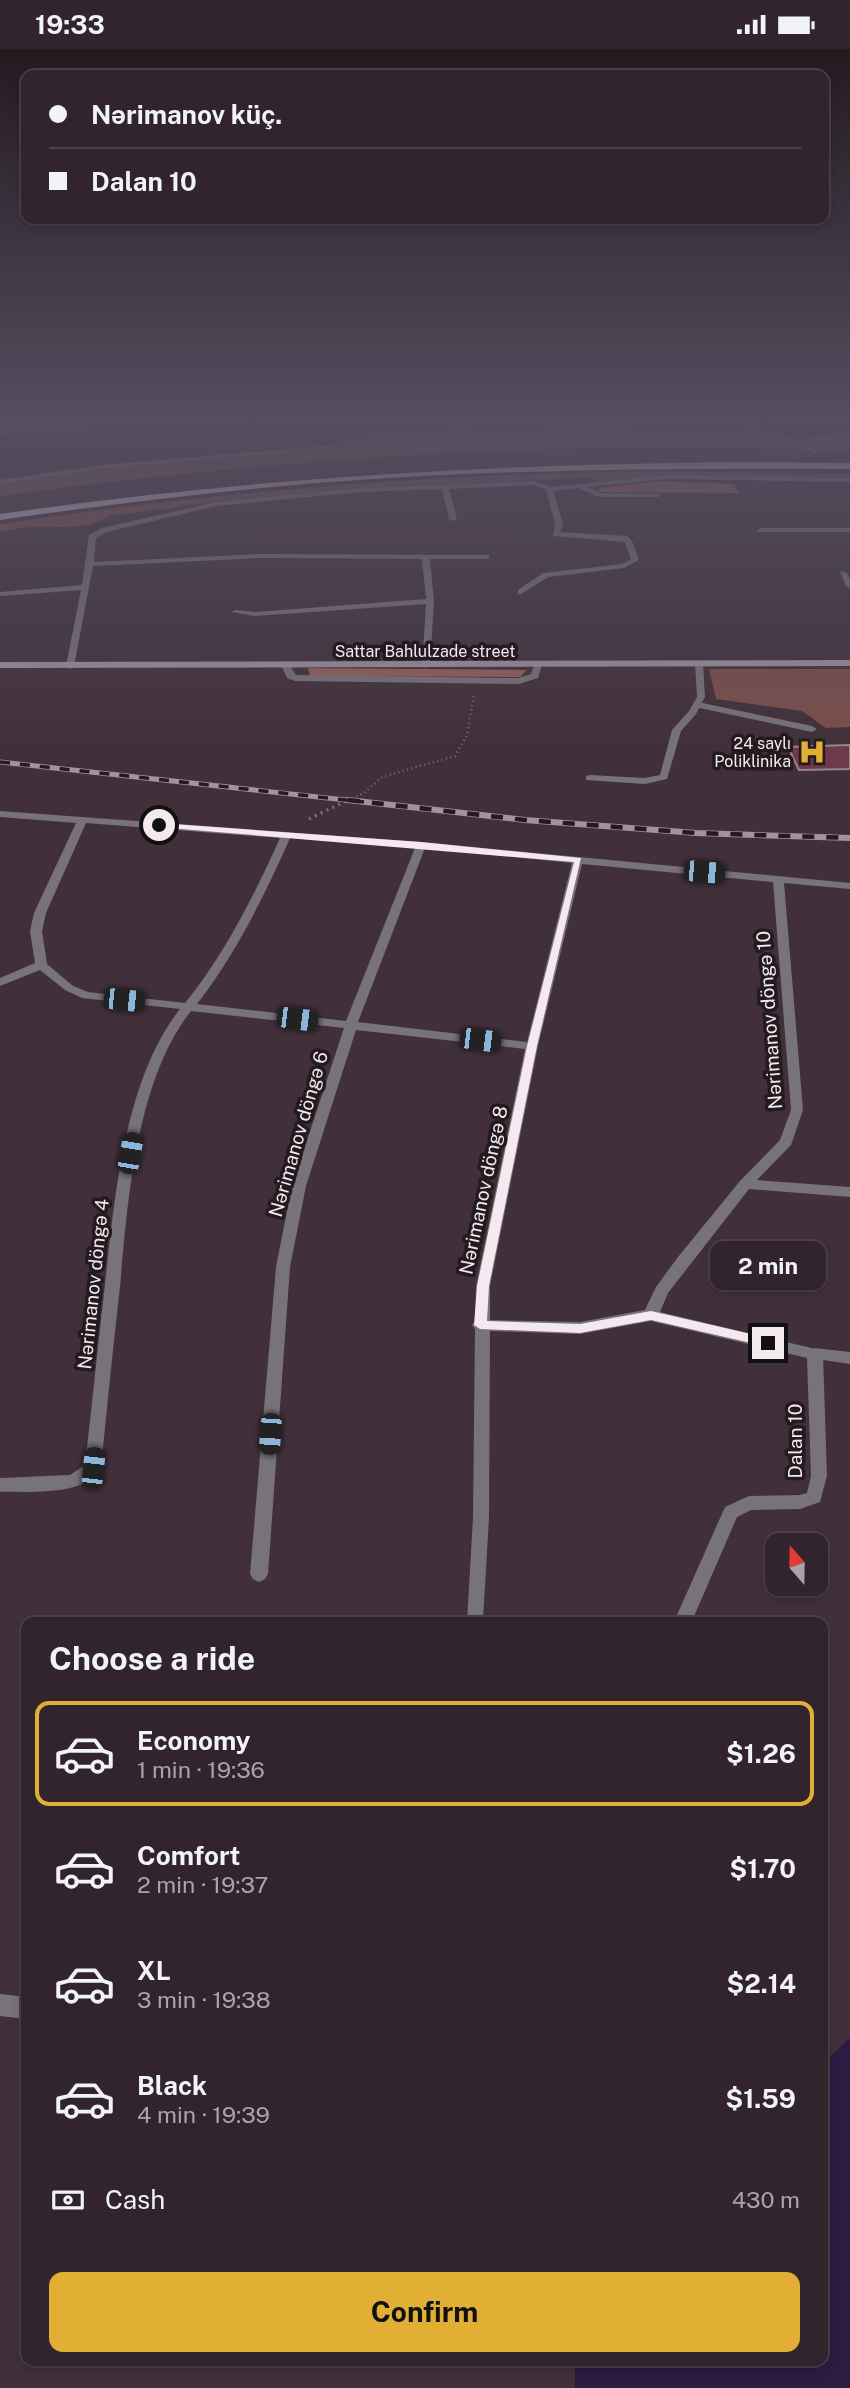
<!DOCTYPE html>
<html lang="en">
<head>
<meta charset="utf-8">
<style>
	body { margin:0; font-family:"Public Sans",sans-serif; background:#3d3038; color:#f1f3f6; height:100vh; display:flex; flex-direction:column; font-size:26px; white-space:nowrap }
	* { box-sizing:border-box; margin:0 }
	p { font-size:23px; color:#a8a4a9 }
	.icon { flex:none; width:38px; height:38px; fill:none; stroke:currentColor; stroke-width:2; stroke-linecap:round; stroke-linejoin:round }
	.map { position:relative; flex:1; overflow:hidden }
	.drawer { position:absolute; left:21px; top:1568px; width:807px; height:749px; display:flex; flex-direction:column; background:#31242c; border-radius:14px; box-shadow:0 4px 10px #0003,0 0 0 2px #4c4148 }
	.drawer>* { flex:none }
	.hud { position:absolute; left:21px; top:21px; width:808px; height:154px; border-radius:14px; box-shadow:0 4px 10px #0003,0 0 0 2px #4c4148; display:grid; align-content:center; height:154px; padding:0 28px; background:#31242c }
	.needle { width:46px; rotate:340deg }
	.buttons { position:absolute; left:765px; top:1484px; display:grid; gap:14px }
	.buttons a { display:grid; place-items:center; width:63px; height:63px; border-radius:14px; background:#31242c; box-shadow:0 4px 10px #0003,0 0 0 2px #4c4148; font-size:35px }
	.end { position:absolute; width:32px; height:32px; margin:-16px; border:9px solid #f4e9ef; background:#111; box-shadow:0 0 0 4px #111 }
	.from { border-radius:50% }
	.bubble { position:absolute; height:49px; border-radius:14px; background:#31242c; box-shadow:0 4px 10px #0003,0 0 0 2px #4c4148; font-size:23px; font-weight:700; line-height:49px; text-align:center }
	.car { position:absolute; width:21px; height:42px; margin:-21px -10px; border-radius:9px; box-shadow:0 0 5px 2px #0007; background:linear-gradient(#222 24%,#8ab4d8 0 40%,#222 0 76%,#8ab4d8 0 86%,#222 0) }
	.hud b { display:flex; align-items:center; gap:24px; height:66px; font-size:26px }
	.hud b+b { border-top:2px solid #4c4148 }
	.hud i { width:18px; height:18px; background:#f1f3f6 }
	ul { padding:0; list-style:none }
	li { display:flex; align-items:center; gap:21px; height:105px; margin:0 14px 10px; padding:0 14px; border:4px solid transparent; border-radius:14px }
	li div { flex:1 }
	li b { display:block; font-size:26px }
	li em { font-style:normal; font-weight:700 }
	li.selected { border-color:#e0af34 }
	li>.icon { width:63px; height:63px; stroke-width:1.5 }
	h2 { padding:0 28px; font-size:32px; line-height:84px }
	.pay { display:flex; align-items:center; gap:18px; height:77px; padding:0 28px; font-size:26px }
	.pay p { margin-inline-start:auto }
	.button { display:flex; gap:14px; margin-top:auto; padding:14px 28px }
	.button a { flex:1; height:80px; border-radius:14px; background:#e0af34; color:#111; font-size:28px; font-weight:700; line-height:80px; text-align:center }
	.status { display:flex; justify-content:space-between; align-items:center; height:49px; padding:0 35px; background:#31242c; direction:ltr }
	.status svg { height:19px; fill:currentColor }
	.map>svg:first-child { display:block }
</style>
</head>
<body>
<div class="status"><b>19:33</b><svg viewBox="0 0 49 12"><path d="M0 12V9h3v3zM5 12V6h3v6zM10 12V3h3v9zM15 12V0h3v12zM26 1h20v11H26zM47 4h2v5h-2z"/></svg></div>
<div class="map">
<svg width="850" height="2339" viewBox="0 0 850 2339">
	<rect width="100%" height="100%" fill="#41303a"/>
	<path fill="#7b4e4b" d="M467,377L472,380L562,378L622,384L769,389L794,395L850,389V401C721,399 592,397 464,403C308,411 154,426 0,447V435L93,421L334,399L343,397L341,387Z
		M654,422L850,425V429L667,427L598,432L591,429L379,438L223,452L108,467C87,482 57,477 33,478C22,478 11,481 0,483V475C217,442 435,425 654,422Z
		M709,620H850V678L826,679L802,662L716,650Z"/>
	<path fill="#965f5b" d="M655,432L734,435L739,444L598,443L599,439Z
		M308,619L527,621L520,628L310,627Z"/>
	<path fill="#2c1b42" d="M850,1989V2339H575V2312H822L823,2014Z"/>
	<path fill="#6c3a48" stroke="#9a8488" stroke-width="2" d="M850,696V720L799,721L788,698Z"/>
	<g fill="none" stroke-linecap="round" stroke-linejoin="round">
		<path stroke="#7d6e77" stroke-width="2" stroke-dasharray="1 2.5" stroke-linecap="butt" d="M348,405L471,397L509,387L562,388"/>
		<path stroke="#7d6e77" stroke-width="2.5" stroke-dasharray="1 3.5" stroke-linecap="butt" d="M344,753L364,744L382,728L455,707L467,686L474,646"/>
		<path stroke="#7d6e77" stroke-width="3.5" stroke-dasharray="2 4.5" stroke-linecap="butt" d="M309,770L348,751"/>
		<path fill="#787279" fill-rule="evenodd" d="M760,479H850V483H757Z
			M840,522L847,524L850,530V539L846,537Z
			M282,614H288L296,626L518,629L531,625L535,614L542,616L538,629L519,635L295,632L287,629L281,616Z
			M698,653L812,677L817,680L812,683L695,658L694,656Z
			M815,1299L850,1303V1315L810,1309L807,1305L810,1301Z"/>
		<path fill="#787279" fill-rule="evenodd" d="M169,372H204L0,385V381Z
			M304,372H324L321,374Z
			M562,372L633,381L763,385L725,372H734L794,391L850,384V388L803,393L817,403L815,406L803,397L776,389L633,385L579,379Z
			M336,396L338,399L102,420L0,435V431L102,416Z
			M666,426L850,429V433L666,430L587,438L600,444L661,445L659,448H599L578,439L553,442L563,474L560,483L627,487L632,492L639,511L624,519L548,528L521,545H518V541L543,524L622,515L631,510L625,493L553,487L555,474L546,441L534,436L449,440L457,470L453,472L449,470L442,440L361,443L216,457L107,483L96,489L94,513L260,505L489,506V510H430L434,552L430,616L426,619L422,616L426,555L255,567L231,563L235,561L255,563L426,550L422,510L260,509L93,517L74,617L70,620L66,617L81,541L0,547V543L82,536L89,486L102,479L216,453L361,439L535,432L550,438Z
			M699,612L703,615L705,648L696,665L681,682L667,730L645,735L586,731V727L589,726L645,729L660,726L672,681L689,662L697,648L695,615Z
			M0,762L421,793L850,834V840L784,834L803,1061L791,1096L757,1131L850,1138V1148L749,1140L668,1244L660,1263L820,1301L823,1305L827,1427L820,1453L800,1460L751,1461L737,1468L692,1572H680L677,1566L725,1458L749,1447L800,1446L807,1444L811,1427L807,1309L651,1272L580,1285L490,1282L489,1469L483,1570L481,1573H467L473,1469L475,1280L472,1276L475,1272L476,1237L525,1000L356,981L306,1137L290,1218L268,1525L265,1530L259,1533L253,1530L250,1525L276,1218L292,1137L344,979L191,962C136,1032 128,1151 120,1238C113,1298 107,1359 101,1419C85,1448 29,1442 0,1443V1429L70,1426L85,1416C92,1355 98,1295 105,1235C115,1148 124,1031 180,960L82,949L65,941L40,921L0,937V929L35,914L30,882L34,864L76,774L0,768ZM86,774L280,789C255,845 224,906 185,954L88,943L73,937L47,915L42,882L46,864ZM290,789L415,799L346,972L197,955C234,908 266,844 290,789ZM425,799L572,814L527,993L358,973ZM582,815L773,833L791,1061L780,1091L740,1132L678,1208L656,1238L645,1261L580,1273L490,1271V1237L538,997Z
			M0,1945L26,1948V1970L0,1967Z"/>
		<path fill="#9d939e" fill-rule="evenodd" d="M850,611V617L0,619V613Z"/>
		<path fill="#d2c3d4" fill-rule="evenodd" d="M743,413L850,414V420C672,419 493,420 316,434C210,443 105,456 0,471V465C248,429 493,415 743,413Z"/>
		<defs>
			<path id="rail-far1" d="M0,713L364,753"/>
			<path id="rail" d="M348,751L525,771L696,784L850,789"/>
		</defs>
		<use href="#rail-far1" stroke="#a2949c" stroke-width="5"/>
		<use href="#rail" stroke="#a2949c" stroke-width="6"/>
		<use href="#rail-far1" stroke="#231b1f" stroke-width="3.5" stroke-dasharray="10" stroke-linecap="butt"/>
		<use href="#rail" stroke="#231b1f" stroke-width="4.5" stroke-dasharray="12" stroke-linecap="butt"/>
	</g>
	<linearGradient id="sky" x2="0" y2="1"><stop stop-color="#241a20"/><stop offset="0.53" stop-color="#544e60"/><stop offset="1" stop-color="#544e60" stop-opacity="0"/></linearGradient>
	<rect width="850" height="699" fill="url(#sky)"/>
	<path fill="#f4e9ef" d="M159,774L421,793L581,809L537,997L489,1237L487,1272L580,1275L651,1262L768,1289L772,1290V1297L768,1298L651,1271L580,1284L480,1280L474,1276L477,1237L527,997L574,813L156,778Z"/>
	<defs>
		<symbol id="hospital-bare" viewBox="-9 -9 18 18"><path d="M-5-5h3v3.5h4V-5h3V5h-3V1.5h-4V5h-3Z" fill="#e0af34" stroke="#231b1f" stroke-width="2.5" paint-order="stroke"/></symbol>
	</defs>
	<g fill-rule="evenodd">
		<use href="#hospital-bare" x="793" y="684" width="38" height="38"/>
	</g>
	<g text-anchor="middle" stroke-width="7" stroke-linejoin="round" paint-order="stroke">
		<g font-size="16" fill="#f4e9ef" stroke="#231b1f">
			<text x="425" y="608">Sattar Bahlulzade street</text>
		</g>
		<g font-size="16" fill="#f4e9ef" stroke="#231b1f" text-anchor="end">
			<text x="791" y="700">24 saylı<tspan x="791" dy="18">Poliklinika</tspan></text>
		</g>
		<g font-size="19" fill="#f4e9ef" stroke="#231b1f">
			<text transform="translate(769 971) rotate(-94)" y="7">Nərimanov döngə 10</text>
			<text transform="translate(298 1085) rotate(-74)" y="7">Nərimanov döngə 6</text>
			<text transform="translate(483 1141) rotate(-78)" y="7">Nərimanov döngə 8</text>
			<text transform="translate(93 1235) rotate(-84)" y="7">Nərimanov döngə 4</text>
			<text transform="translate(795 1392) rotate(-90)" y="7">Dalan 10</text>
		</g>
	</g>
</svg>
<div class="buttons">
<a><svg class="needle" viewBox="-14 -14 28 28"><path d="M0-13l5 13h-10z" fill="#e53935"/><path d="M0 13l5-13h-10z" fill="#a8a4a9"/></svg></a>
</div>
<i class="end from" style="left:159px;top:776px"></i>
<i class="end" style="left:768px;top:1294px"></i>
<div class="bubble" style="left:710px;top:1192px;width:116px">2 min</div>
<i class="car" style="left:704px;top:823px;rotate:95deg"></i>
<i class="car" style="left:124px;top:951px;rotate:96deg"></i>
<i class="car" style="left:297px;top:970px;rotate:97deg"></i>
<i class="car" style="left:480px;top:991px;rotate:97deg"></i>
<i class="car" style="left:130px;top:1104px;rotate:10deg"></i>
<i class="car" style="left:270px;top:1385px;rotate:184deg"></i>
<i class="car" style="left:93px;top:1419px;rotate:6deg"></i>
<div class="hud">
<b><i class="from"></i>Nərimanov küç.</b>
<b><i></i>Dalan 10</b>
</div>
<section class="drawer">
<h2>Choose a ride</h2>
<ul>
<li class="selected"><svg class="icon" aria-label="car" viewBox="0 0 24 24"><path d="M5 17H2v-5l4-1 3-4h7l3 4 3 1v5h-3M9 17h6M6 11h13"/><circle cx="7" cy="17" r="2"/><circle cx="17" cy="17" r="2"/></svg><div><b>Economy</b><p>1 min · 19:36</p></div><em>$1.26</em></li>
<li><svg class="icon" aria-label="car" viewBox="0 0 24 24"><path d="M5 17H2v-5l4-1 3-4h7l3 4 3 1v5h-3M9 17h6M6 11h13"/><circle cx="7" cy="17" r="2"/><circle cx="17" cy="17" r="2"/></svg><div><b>Comfort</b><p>2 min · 19:37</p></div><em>$1.70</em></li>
<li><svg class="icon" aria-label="car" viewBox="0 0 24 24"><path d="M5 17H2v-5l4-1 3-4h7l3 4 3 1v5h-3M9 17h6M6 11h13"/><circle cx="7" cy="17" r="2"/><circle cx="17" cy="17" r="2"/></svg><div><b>XL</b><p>3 min · 19:38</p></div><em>$2.14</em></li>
<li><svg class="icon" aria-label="car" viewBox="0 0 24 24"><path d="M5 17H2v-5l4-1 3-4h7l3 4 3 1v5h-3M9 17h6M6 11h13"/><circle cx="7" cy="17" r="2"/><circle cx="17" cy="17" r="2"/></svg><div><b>Black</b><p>4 min · 19:39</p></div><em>$1.59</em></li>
</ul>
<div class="pay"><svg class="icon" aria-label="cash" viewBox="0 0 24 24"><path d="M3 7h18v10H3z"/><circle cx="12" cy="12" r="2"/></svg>Cash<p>430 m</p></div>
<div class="button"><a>Confirm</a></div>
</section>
</div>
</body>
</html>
